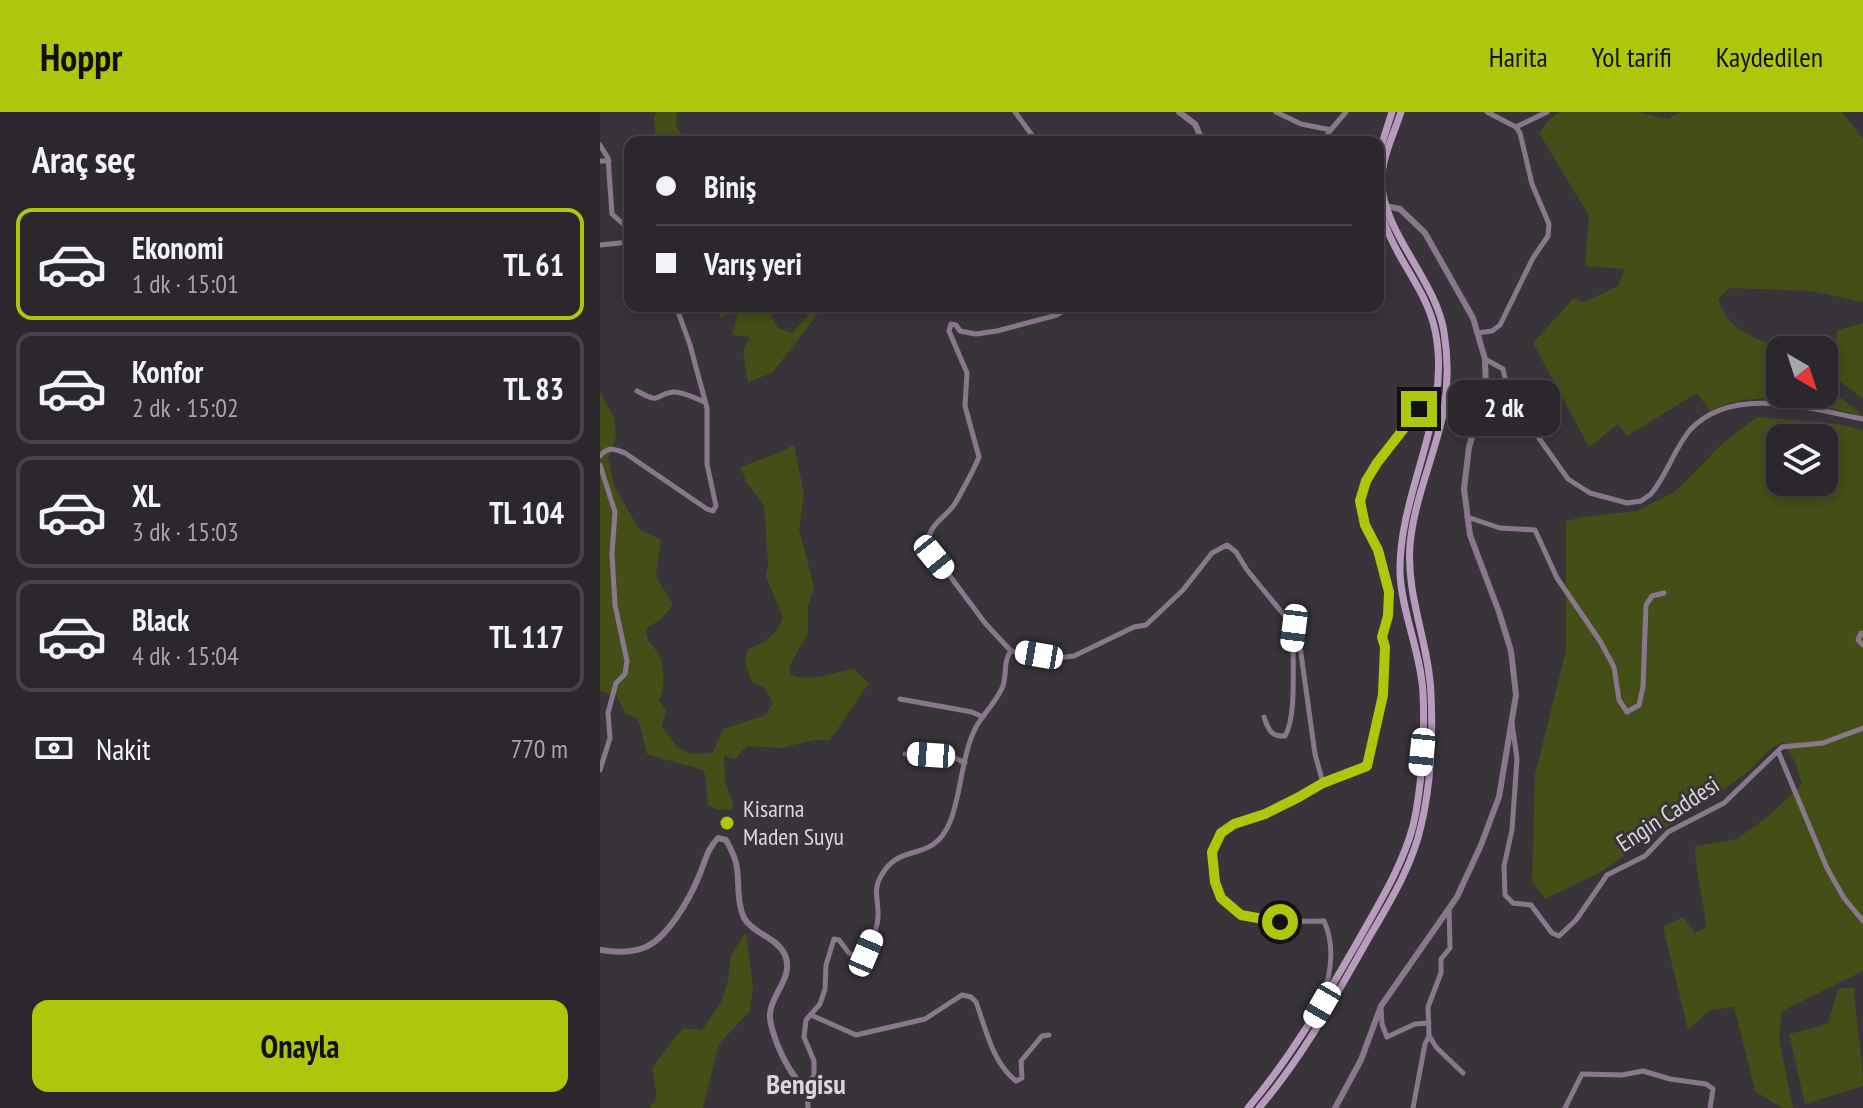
<!DOCTYPE html>
<html lang="tr">
<head>
<meta charset="utf-8">
<style>
	body { margin:0; font-family:"PT Sans Narrow",sans-serif; background:#373338; color:#f1f3f6; height:100vh; display:flex; flex-direction:column; font-size:30px; white-space:nowrap }
	* { box-sizing:border-box; margin:0 }
	p { font-size:26px; color:#a6a5a9 }
	.icon { flex:none; width:44px; height:44px; fill:none; stroke:currentColor; stroke-width:2; stroke-linecap:round; stroke-linejoin:round }
	.map { position:relative; flex:1; overflow:hidden }
	.drawer { display:flex; flex-direction:column; background:#2b272c; width:600px }
	.drawer>* { flex:none }
	.guide { position:absolute; left:24px; top:24px; width:760px; height:176px; border-radius:16px; box-shadow:0 4px 12px #0003,0 0 0 2px #474448; display:grid; align-content:center; height:176px; padding:0 32px; background:#2b272c }
	.needle { width:52px; rotate:141deg }
	.fabs { position:absolute; left:1166px; top:224px; display:grid; gap:16px }
	.fabs a { display:grid; place-items:center; width:72px; height:72px; border-radius:16px; background:#2b272c; box-shadow:0 4px 12px #0003,0 0 0 2px #474448; font-size:40px }
	.end { position:absolute; width:36px; height:36px; margin:-18px; border:10px solid #aec60c; background:#111; box-shadow:0 0 0 4px #111 }
	.from { border-radius:50% }
	.bubble { position:absolute; height:56px; border-radius:16px; background:#2b272c; box-shadow:0 4px 12px #0003,0 0 0 2px #474448; font-size:26px; font-weight:800; line-height:56px; text-align:center }
	.car { position:absolute; width:24px; height:48px; margin:-24px -12px; border-radius:10px; box-shadow:0 0 6px 2px #0007; background:linear-gradient(#fff 24%,#345 0 40%,#fff 0 76%,#345 0 86%,#fff 0) }
	.guide b { display:flex; align-items:center; gap:28px; height:76px; font-size:30px }
	.guide b+b { border-top:2px solid #474448 }
	.guide i { width:20px; height:20px; background:#f1f3f6 }
	ul { padding:0; list-style:none }
	li { display:flex; align-items:center; gap:24px; height:112px; margin:0 16px 12px; padding:0 16px; border:4px solid #474448; border-radius:16px }
	li div { flex:1 }
	li b { display:block; font-size:30px }
	li em { font-style:normal; font-weight:800 }
	li.selected { border-color:#aec60c }
	li>.icon { width:72px; height:72px; stroke-width:1.5 }
	h2 { padding:0 32px; font-size:36px; line-height:96px }
	.pay { display:flex; align-items:center; gap:20px; height:88px; padding:0 32px; font-size:30px }
	.pay p { margin-inline-start:auto }
	.button { display:flex; gap:16px; margin-top:auto; padding:16px 32px }
	.button a { flex:1; height:92px; border-radius:16px; background:#aec60c; color:#111; font-size:32px; font-weight:800; line-height:92px; text-align:center }
	header { display:flex; align-items:center; gap:48px; box-sizing:border-box; height:112px; padding:0 40px; background:#aec60c; color:#111 }
	header strong { font-size:38px }
	nav { display:flex; gap:44px; margin-inline-start:auto; font-size:28px }
	main { display:flex; flex:1; min-height:0 }
	.map>svg:first-child { display:block }
</style>
</head>
<body>
<header>
<strong>Hoppr</strong>
<nav><a>Harita</a><a>Yol tarifi</a><a>Kaydedilen</a></nav>
</header>
<main>
<section class="drawer">
<h2>Araç seç</h2>
<ul>
<li class="selected"><svg class="icon" aria-label="car" viewBox="0 0 24 24"><path d="M5 17H2v-5l4-1 3-4h7l3 4 3 1v5h-3M9 17h6M6 11h13"/><circle cx="7" cy="17" r="2"/><circle cx="17" cy="17" r="2"/></svg><div><b>Ekonomi</b><p>1 dk · 15:01</p></div><em>TL 61</em></li>
<li><svg class="icon" aria-label="car" viewBox="0 0 24 24"><path d="M5 17H2v-5l4-1 3-4h7l3 4 3 1v5h-3M9 17h6M6 11h13"/><circle cx="7" cy="17" r="2"/><circle cx="17" cy="17" r="2"/></svg><div><b>Konfor</b><p>2 dk · 15:02</p></div><em>TL 83</em></li>
<li><svg class="icon" aria-label="car" viewBox="0 0 24 24"><path d="M5 17H2v-5l4-1 3-4h7l3 4 3 1v5h-3M9 17h6M6 11h13"/><circle cx="7" cy="17" r="2"/><circle cx="17" cy="17" r="2"/></svg><div><b>XL</b><p>3 dk · 15:03</p></div><em>TL 104</em></li>
<li><svg class="icon" aria-label="car" viewBox="0 0 24 24"><path d="M5 17H2v-5l4-1 3-4h7l3 4 3 1v5h-3M9 17h6M6 11h13"/><circle cx="7" cy="17" r="2"/><circle cx="17" cy="17" r="2"/></svg><div><b>Black</b><p>4 dk · 15:04</p></div><em>TL 117</em></li>
</ul>
<div class="pay"><svg class="icon" aria-label="cash" viewBox="0 0 24 24"><path d="M3 7h18v10H3z"/><circle cx="12" cy="12" r="2"/></svg>Nakit<p>770 m</p></div>
<div class="button"><a>Onayla</a></div>
</section>
<div class="map">
<svg width="1263" height="996" viewBox="0 0 1263 996">
	<rect width="100%" height="100%" fill="#39343a"/>
	<path fill="#444e17" fill-rule="evenodd" d="M58,0H77L76,15L89,30H56L54,4Z
		M960,0H1038L1068,7L1080,0H1242L1263,27V190L1211,179L1130,176L1118,187C1129,220 1156,226 1184,238H1180V282H1224V272L1263,304C1213,292 1159,274 1110,299L1097,281L1027,324L1018,312L989,335L933,231L973,187L985,190L1018,174L1025,157L985,154L989,104L939,21L951,6Z
		M124,194H166L178,216L192,221L207,205L211,194H224L172,261L148,270L143,240L150,225L132,223L138,200L119,206Z
		M1263,211V287L1234,265L1232,244L1238,218Z
		M0,280L14,305L16,326L8,345L14,374L39,417L61,428L56,464L73,493L62,506L46,517C48,533 50,529 58,541C65,553 65,576 59,588L66,599L62,615C78,638 84,645 113,640L123,617L166,603L173,591L164,575L152,570L145,550L148,537C164,531 176,523 183,506L166,464L168,453L164,393L146,370L141,355C159,347 177,343 194,333L204,382L199,418L214,475L208,494V521L189,555L191,563C211,571 233,560 254,557L269,571L230,628H214L181,636L147,634L135,647L124,644L125,671L132,688L133,698L116,697L108,693L105,663L103,658L47,642L38,607L26,602L16,583L0,579Z
		M1157,305L1238,312L1263,318V859L1182,899L1179,927L1193,996H1182L1155,979L1134,895L1110,898L1088,918L1063,815L1083,805L1095,820L1106,816C1104,788 1095,762 1095,734L1137,727L1171,702L1202,672L1195,650L1183,630L1173,635L1144,663L999,761L945,787L932,769L935,663L966,538V409L983,405L1037,399L1076,379L1122,332ZM1180,326H1224V370H1180Z
		M146,820L153,875L150,899L119,932L103,996H49L57,986L52,956L83,916L102,918L121,890L128,868L131,843Z
		M1254,875C1255,909 1263,940 1263,974L1205,992L1189,922L1228,912L1238,877Z"/>
	<g fill="none" stroke-linecap="round" stroke-linejoin="round">
		<path stroke="#514c52" stroke-width="5" stroke-dasharray="5 2.5" stroke-linecap="butt" d="M819,297L856,279"/>
		<path stroke="#89788c" stroke-width="5" d="M415,0L437,30
			M676,0L701,12L731,18
			M916,15L947,0
			M727,30L728,21L746,0
			M0,33L8,46L12,102L30,118
			M0,49H9
			M0,133L30,130
			M877,221L892,219L900,213L933,146L948,124L949,112L932,72L920,21L916,15L887,0
			M885,247L903,257L909,284L968,367L990,381L1027,391L1041,389L1051,382C1067,363 1074,337 1090,318C1132,272 1211,297 1263,307
			M37,279C63,293 52,283 73,280C83,279 96,287 105,290
			M856,279L885,271
			M0,344C8,334 15,337 25,341L107,397L113,399L116,394L107,352V296L90,233L76,194
			M0,353L15,400L12,442L15,493L27,549L25,562L16,571L8,601L10,626L0,658
			M867,405L900,416L935,418L957,466L1000,529L1014,555L1019,588L1027,600L1039,593L1043,575L1046,493L1052,484L1064,481
			M1261,521L1258,528L1263,533
			M411,539L385,511L329,436C325,412 346,407 356,390C364,375 373,360 379,345L365,294L367,261L349,219L351,212L356,213L360,219L376,222L397,219L457,203L463,199V194
			M300,587L372,600L383,605
			M664,605C668,617 671,625 685,624C698,602 691,545 694,517
			M912,611L917,647L912,718L904,754L905,783L913,791L931,793L952,821L959,824L976,808L1007,763L1045,744L1068,720L1124,691L1182,635L1223,631L1263,616
			M1178,639L1227,756L1244,786L1263,809
			M305,642L351,644L365,651
			M724,883C731,858 735,833 724,809C677,809 619,817 613,755C612,743 613,730 622,721C633,709 652,707 666,701C685,693 703,682 721,672C735,664 752,660 767,654L783,583L785,535L782,525L788,504L789,480L778,438L765,413L760,389L766,369L777,351L819,297
			M781,895L782,912L787,925L815,912L829,911
			M211,903L256,923L325,907L362,883L371,885L376,890C386,917 392,950 416,969L422,966L421,949L442,924L449,923
			M830,925L836,935L863,961
			M208,996L207,975L214,963V949L204,925L206,908L220,892L225,877L226,853L234,827L239,828L249,841L256,845L266,841C272,828 279,814 278,800C278,786 273,777 281,764C301,728 332,753 350,710C362,680 361,644 376,615C384,601 397,589 403,574C407,562 403,549 411,539L458,546L474,544L534,515L546,513L583,478L612,441L627,433L636,440L647,458L698,520L715,642L723,671
			M813,996L825,932L829,924L828,895L841,861V847L850,836L849,796
			M965,996L982,962L1022,963L1043,959L1070,967L1106,972L1113,977L1110,996"/>
		<path stroke="#89788c" stroke-width="6" d="M579,0L595,12L603,30
			M0,838C13,840 30,841 43,836C67,828 90,786 99,764C105,750 107,737 118,726L126,728C130,735 134,743 136,751C140,768 136,789 144,806C153,822 177,825 185,843C194,865 172,881 170,901C168,918 191,970 207,975
			M735,996L761,948L781,894L857,785L881,733L899,685L916,583L911,539L899,500L870,423L864,377L869,335L886,280L885,247L873,206L825,121L800,97L786,94"/>
		<path stroke="#b89cbd" stroke-width="7" d="M778,44L792,0
			M648,996C692,944 724,888 758,829C778,793 802,755 813,714C822,676 825,621 823,581C821,541 802,502 800,462C798,379 853,303 835,218C827,181 802,154 788,120C784,111 781,101 778,91
			M659,996C703,945 734,887 767,829C788,793 812,755 821,714C831,672 833,625 831,582C829,531 806,485 810,433C814,387 835,343 844,298C848,273 848,244 844,220C836,168 782,119 782,70C781,47 794,22 801,0"/>
	</g>
	<g fill="none" stroke-linecap="round" stroke-linejoin="round">
		<path stroke="#aec60c" stroke-width="10" d="M680,810L641,803L621,786L615,770L612,740L621,721L634,712L665,702L699,685L723,671L767,654L783,583L785,535L782,525L788,504L789,480L778,438L765,413L760,389L766,369L777,351L819,297"/>
	</g>
	<circle fill="#aec60c" stroke="#39343a" stroke-width="3" cx="127" cy="711" r="8"/>
	<g text-anchor="middle" stroke-width="6" stroke-linejoin="round" paint-order="stroke">
		<g font-size="24" fill="#dad6da" stroke="#39343a" text-anchor="start">
			<text x="143" y="705">Kisarna<tspan x="143" dy="28">Maden Suyu</tspan></text>
		</g>
		<g font-size="24" fill="#dad6da" stroke="#39343a">
			<text transform="translate(1068 702) rotate(-33)" y="8">Engin Caddesi</text>
		</g>
		<g font-size="28" font-weight="bold" fill="#dad6da" stroke="#39343a">
			<text x="206" y="982">Bengisu</text>
		</g>
	</g>
</svg>
<div class="fabs">
<a><svg class="needle" viewBox="-14 -14 28 28"><path d="M0-13l5 13h-10z" fill="#e53935"/><path d="M0 13l5-13h-10z" fill="#a6a5a9"/></svg></a>
<a><svg class="icon" aria-label="layers" viewBox="0 0 24 24"><path d="M12 4l9 5-9 5-9-5zM3 14l9 5 9-5"/></svg></a>
</div>
<i class="end from" style="left:680px;top:810px"></i>
<i class="end" style="left:819px;top:297px"></i>
<div class="bubble" style="left:848px;top:268px;width:112px">2 dk</div>
<i class="car" style="left:334px;top:445px;rotate:141deg"></i>
<i class="car" style="left:694px;top:516px;rotate:187deg"></i>
<i class="car" style="left:439px;top:543px;rotate:280deg"></i>
<i class="car" style="left:822px;top:640px;rotate:186deg"></i>
<i class="car" style="left:331px;top:643px;rotate:274deg"></i>
<i class="car" style="left:266px;top:841px;rotate:23deg"></i>
<i class="car" style="left:722px;top:893px;rotate:210deg"></i>
<div class="guide">
<b><i class="from"></i>Biniş</b>
<b><i></i>Varış yeri</b>
</div>
</div>
</main>
</body>
</html>
